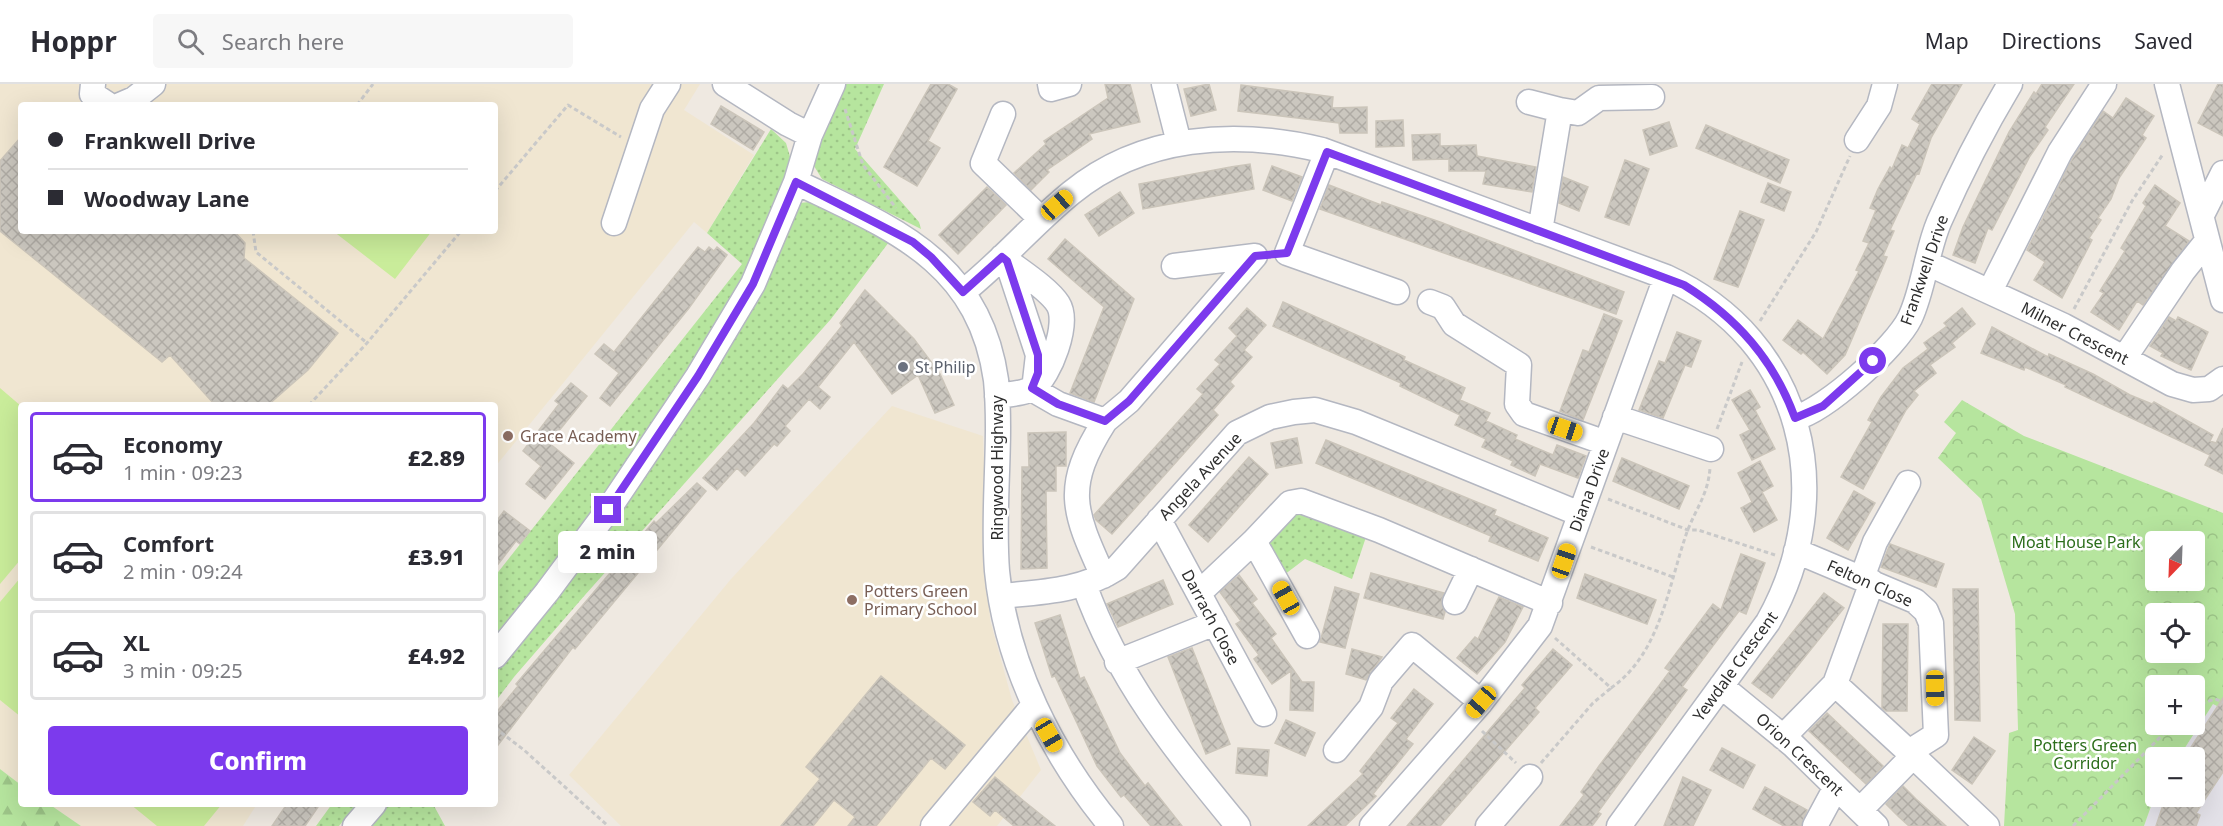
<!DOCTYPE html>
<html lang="en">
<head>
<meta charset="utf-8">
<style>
	body { margin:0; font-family:"Noto Sans",sans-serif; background:#f7f7f7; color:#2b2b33; height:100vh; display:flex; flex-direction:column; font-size:22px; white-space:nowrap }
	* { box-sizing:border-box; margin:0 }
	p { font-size:20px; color:#7c7c81 }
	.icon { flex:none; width:33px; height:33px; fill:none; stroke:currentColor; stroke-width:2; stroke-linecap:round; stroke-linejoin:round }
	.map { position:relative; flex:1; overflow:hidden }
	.side { position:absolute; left:18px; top:318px; width:480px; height:405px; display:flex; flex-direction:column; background:#fff; border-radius:6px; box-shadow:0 6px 24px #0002 }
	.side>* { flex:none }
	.hud { position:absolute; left:18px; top:18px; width:480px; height:132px; border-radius:6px; box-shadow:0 6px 24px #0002; display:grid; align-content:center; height:132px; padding:0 30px; background:#fff }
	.needle { width:39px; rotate:203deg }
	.buttons { position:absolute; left:2145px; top:447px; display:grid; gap:12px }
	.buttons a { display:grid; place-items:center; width:60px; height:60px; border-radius:6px; background:#fff; box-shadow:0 6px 24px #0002; font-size:30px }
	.end { position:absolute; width:27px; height:27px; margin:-14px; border:8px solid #7c3aed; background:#fff; box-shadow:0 0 0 3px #fff }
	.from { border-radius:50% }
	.bubble { position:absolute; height:42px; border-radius:6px; background:#fff; box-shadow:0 6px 24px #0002; font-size:20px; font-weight:800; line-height:42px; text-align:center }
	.car { position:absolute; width:18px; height:36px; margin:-18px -9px; border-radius:8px; box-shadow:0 0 4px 2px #0007; background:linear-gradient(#f5c518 24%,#345 0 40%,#f5c518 0 76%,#345 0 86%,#f5c518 0) }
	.hud b { display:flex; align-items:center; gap:21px; height:57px; font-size:22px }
	.hud b+b { border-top:2px solid #e1e1e2 }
	.hud i { width:15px; height:15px; background:#2b2b33 }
	ul { padding:10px 0 0; list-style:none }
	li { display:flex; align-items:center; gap:18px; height:90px; margin:0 12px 9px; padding:0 18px; border:3px solid #e1e1e2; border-radius:6px }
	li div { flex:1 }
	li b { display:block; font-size:22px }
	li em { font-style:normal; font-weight:800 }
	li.active { border-color:#7c3aed }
	li>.icon { width:54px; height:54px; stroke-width:1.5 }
	.primary-button { display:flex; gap:12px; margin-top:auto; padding:12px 30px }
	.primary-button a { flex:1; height:69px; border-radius:6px; background:#7c3aed; color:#fff; font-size:24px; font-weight:800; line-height:69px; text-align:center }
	header { display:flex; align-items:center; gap:36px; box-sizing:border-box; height:84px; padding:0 30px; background:#fff; border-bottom:2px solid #e1e1e2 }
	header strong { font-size:28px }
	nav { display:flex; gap:33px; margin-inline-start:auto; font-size:21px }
	.search { width:420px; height:54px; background:#f7f7f7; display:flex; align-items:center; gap:15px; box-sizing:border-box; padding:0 21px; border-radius:6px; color:#7c7c81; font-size:22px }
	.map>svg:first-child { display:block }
</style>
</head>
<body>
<header>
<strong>Hoppr</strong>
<div class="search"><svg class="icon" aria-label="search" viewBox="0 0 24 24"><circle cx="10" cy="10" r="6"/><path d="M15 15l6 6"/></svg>Search here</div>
<nav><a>Map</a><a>Directions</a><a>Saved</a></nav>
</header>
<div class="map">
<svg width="2223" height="742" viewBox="0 0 2223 742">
	<defs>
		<pattern id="grass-dots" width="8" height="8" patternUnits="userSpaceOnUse" patternTransform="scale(1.5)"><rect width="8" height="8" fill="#b6e59e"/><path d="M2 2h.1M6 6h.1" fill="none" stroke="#9dc588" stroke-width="1.8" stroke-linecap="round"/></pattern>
		<pattern id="forest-firs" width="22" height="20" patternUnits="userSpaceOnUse" patternTransform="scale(1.5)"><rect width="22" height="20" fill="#b6e59e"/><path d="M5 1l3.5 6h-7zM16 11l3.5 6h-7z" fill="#9dc588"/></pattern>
		<pattern id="park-crowns" width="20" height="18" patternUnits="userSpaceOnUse" patternTransform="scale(1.5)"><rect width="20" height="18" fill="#b6e59e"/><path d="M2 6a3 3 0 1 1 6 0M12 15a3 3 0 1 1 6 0" fill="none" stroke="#9dc588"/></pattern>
		<pattern id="building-cross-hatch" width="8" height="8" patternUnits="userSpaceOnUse" patternTransform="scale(1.5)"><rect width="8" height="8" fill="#cbc7bf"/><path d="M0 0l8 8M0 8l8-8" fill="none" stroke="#afaba4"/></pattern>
	</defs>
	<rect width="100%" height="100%" fill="#efe9e1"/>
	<path fill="#e3e1e8" d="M2213,620L2223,625V742H2144L2155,711L2194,712V674L2179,673Z"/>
	<path fill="#f0e6d1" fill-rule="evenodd" d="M0,0H700L684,26L754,71L707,149L694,138L495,383V321H21V701L0,685ZM21,21H495V147H21Z
		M892,322L983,352L990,536L1012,616L1041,686L997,742H621L569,691L731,495Z
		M49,720H257L243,742H81Z"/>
	<path fill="url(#grass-dots)" d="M842,0H884L855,65L919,138L921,145L822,95L814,82L816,62Z
		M771,45L786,59L791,76L751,185L668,319L582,446L495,551V492L742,180L707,149Z
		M809,118L889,158L831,235L585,511L514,593L495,618V583L800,119Z
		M1307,424L1368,447L1352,495L1305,475L1280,494L1264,451L1284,428Z
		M332,720H357L339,742H316Z
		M385,720H433L445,742H366Z"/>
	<path fill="url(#forest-firs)" d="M0,685L21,701V720H49L81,742H0Z"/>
	<path fill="url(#park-crowns)" fill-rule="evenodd" d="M1962,316L2024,352L2223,429V625L2213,620L2179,673L2156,674L2155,711L2144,742H2004L2009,649L2018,646L2015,530L1981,415L1938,374L1956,349L1944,338ZM2156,458H2194V496H2156ZM2156,530H2194V568H2156ZM2156,602H2194V640H2156Z"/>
	<path fill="#c9ec9a" d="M333,147H432L395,195Z
		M0,304L21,322V475L0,500Z
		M21,493V633L0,616V518Z
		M130,720H222L204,742H157Z"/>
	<path fill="url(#building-cross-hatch)" stroke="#cbc5ba" stroke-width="1.5" d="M931,0H948L957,5L928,57L940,64L917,102L884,83Z
		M1105,0H1130L1140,38L1089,50L1092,55L1047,86L1049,88L1031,106L1014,89L1046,60L1044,57L1108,14Z
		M1209,0L1216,26L1191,32L1184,5Z
		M1932,0H1962L1931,54L1919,90L1917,89L1890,146L1894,147L1883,172L1887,173L1845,271L1827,290L1803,268L1801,270L1783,256L1798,236L1823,255L1859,187L1856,186L1869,159L1863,157L1876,126L1870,124L1878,105L1890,83L1892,85L1902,61L1908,64L1920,40L1912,35Z
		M2042,0H2074L2045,43L2048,46L2030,72L1992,146L1988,144L1975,179L1953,171L1963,143L2009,48L2034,8L2036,10Z
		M2218,0H2223V52L2198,39Z
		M1241,1L1333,13L1332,24L1367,23V49H1340L1339,39L1238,27Z
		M2126,14L2154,32L2142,51L2146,54L2119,94L2111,115L2098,134L2101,136L2089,154L2092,156L2062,214L2034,196L2045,178L2027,166L2072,75L2103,27L2113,34Z
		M721,22L764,48L753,66L711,40Z
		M1403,36L1404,62L1376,63V37Z
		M1669,38L1677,62L1650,71L1643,46Z
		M1706,41L1789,76L1780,99L1696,64Z
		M1440,50V62L1476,61L1477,72L1536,83L1532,108L1483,100L1486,87H1449V75L1413,76L1412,51Z
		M21,53V147H234L245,159L244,174L338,249L308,286L268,321H215L170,271L162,278L0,147V77Z
		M1625,76L1649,85L1629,141L1605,133Z
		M1250,80L1254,105L1143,125L1139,100L1230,83L1231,86V83Z
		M1272,82L1302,93L1292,117L1263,106Z
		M1563,93L1588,103L1579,127L1559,119Z
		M1768,99L1791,108L1784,127L1761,118Z
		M1329,101L1381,121L1382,118L1440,138L1624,208L1616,230L1320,125Z
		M2155,101L2180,119L2165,142L2189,157L2143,221L2137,217L2119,246L2091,228L2104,209L2100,207L2125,167L2121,164L2146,122L2143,119Z
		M987,103L1006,121L958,170L939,151Z
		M1120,108L1134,129L1099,152L1085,131Z
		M1740,127L1764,136L1738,203L1714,195Z
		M1065,155L1134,215L1094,318L1070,309L1104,223L1048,175Z
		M698,163L705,168L709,163L714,167L717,163L727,171L689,224L610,322L600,314L619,289L595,270L604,260L614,268Z
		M865,206L914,255L940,290L954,321L935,329L918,291L892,310L854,258L818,303L830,313L820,325L809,315L785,342L790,347L777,362L774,360L745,392L737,384L717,406L703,394L754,339L783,301L788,305L803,290L842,242L840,239Z
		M1283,218L1405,273L1404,276L1465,304L1460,316L1490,329L1486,337L1517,351L1515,355L1553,371L1557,361L1586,372L1578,394L1540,380L1535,392L1511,381L1513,377L1482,363L1486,355L1455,341L1460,331L1400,302L1401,299L1273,242Z
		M1247,224L1266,241L1244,266L1252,273L1230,298L1234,302L1213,326L1218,331L1112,450L1096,436L1094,431L1203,310L1197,305L1220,280L1215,276L1237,252L1229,244Z
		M1962,224L1975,240L1952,259L1955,263L1930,281L1936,289L1914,307L1918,311L1906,326L1863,405L1841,393L1872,338L1868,336L1881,313L1903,284L1928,265L1924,259L1947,242L1944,239Z
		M1604,230L1622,237L1583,336L1560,327L1583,266L1589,268Z
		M2169,233L2176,237L2178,233L2208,248L2191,286L2161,272L2163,269L2150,262Z
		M1992,243L2048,273L2049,270L2093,290L2130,311L2152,320L2154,318L2213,351L2210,357L2216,359L2223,344V390L2205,381L2210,371L2065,303L2066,301L2025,283L2024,286L1981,269Z
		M1677,248L1701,257L1691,283L1685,281L1663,334L1639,326L1659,277L1665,279Z
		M571,299L587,312L549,359L574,379L545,415L526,400L541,382L523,367L559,320L555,317Z
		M1750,306L1760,323L1755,326L1775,365L1752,376L1740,351L1750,346L1732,316Z
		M1066,348V382H1056V407H1046L1047,484L1021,485L1022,383H1029L1028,349Z
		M1297,354L1302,379L1276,384L1271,359Z
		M1326,356L1496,426L1494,431L1548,454L1538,477L1489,457L1491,452L1316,379Z
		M1249,373L1268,390L1208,458L1189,441Z
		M1622,374L1689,402L1679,425L1613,397Z
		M1760,377L1773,402L1762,408L1777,436L1754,448L1741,424L1752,418L1738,389Z
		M697,399L706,407L575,565L573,563L495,665V630L518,602L516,600L654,437L656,439Z
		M1854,407L1875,419L1848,466L1827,454Z
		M504,427L530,447L520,460L516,457L495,484V439Z
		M1890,460L1944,480L1936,503L1881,483Z
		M1741,470L1765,479L1746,530L1739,527L1682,603L1687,606L1598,728L1601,730L1592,742H1560L1584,711L1581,708L1599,682L1670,587L1665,584L1713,520L1721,526Z
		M1371,489L1444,509L1441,518L1445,528L1443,535L1364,514Z
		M1585,490L1656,516L1647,540L1577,514Z
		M1239,491L1257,515L1252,519L1276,550L1271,554L1302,598H1314L1313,627L1290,626L1291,587L1272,600L1254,575L1259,571L1236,540L1241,537L1220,508Z
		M1163,496L1173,520L1118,543L1107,520Z
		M1335,503L1359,510L1345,564L1320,558Z
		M1953,505H1978L1980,637L1955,636Z
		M1824,509L1844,524L1772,614L1752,599Z
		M1499,513L1523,523L1505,558L1477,590L1457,574L1475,553L1478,555Z
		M1060,531L1080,595L1084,593L1120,669L1145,702L1148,699L1182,742H1151L1124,711L1121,713L1097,682L1055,592L1052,593L1035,539Z
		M1883,540H1908L1907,627H1886L1882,624Z
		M1192,564L1230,660L1206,670L1168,573Z
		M1352,565L1382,573L1366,596L1346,590Z
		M1553,565L1572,581L1535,624L1539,628L1440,742H1407L1525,604L1522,601Z
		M881,592L965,661L945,685L931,674L876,742H848L855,733L834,716L813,742H781L820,695L806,683Z
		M1414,605L1433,620L1406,655L1413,660L1373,710L1376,712L1345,742H1308L1363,690L1360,687L1398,639L1391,634Z
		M2223,614V688L2196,729L2200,731L2196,742H2156L2166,712H2194V674H2184Z
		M1827,629L1883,682L1866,700L1809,647Z
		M1286,636L1315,649L1305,672L1275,659Z
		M1974,653L1995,667L1972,700L1952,686Z
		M1238,664L1269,666L1267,692L1236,689Z
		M1722,664L1755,681L1743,704L1710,686Z
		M995,693L1025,718L1055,742H1014L995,726L990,732L973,718Z
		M1683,693L1711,706L1693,742H1664Z
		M1903,702L1916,715L1946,742H1909L1899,733L1886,720Z
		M1765,703L1807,726L1801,742H1784L1753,725Z
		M287,720H320L305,742H272Z"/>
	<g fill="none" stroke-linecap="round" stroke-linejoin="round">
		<defs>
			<path id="minor" d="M93,0L92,10L109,21
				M725,0L788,40L810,51
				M1050,0L1051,5L1069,0
				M1164,0L1179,59
				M2167,0L2223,216
				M1529,18L1560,26
				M120,21L134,15L153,0
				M1003,30L983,79L1041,135
				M1857,56L1879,22L1885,0
				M1327,68L1287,169L1397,208
				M796,98C891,144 979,176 996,296C1002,359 992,424 997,487C1006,580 1052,671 1111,742
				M2202,131L2223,89
				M614,139L652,25L668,0
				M1540,147L1560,26L1578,29L1599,14L1652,13
				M1007,177L1038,271L1035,297
				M1927,179L2064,242L2172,300L2193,306L2209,305L2223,295
				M1990,207L2060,68L2104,0
				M963,208C1001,178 1033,140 1071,109C1142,51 1235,45 1322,66L1666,193C1804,256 1840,410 1768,538L1619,742
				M1430,218L1443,223L1454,240L1519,281L1517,320L1524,330L1606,359
				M2125,273L2183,187L2207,157
				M1032,305L1058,320L1105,337C1063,403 1073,426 1103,492
				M997,312C1009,310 1023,310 1033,304C1050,292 1070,239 1058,220C1048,204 1017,185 1002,173
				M1615,333L1711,365
				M1795,334C1826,326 1896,263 1910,234C1924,204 1926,169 1939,138C1960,90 1983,45 2010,0
				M1105,337L1129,317L1255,172L1174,182
				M1159,436L1264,630
				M1254,457L1290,419L1301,417L1379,446L1550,519
				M1796,467L1915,517L1926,527L1931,539L1936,651L1909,668L1835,600
				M1862,494L1875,458L1908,399
				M1084,500C1118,596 1174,664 1238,742
				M1199,509L1254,457L1307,552
				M1001,512C1041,508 1082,507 1117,484L1237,349L1270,333L1294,328L1315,326L1356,338L1580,430
				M1455,518L1471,485
				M495,572L547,508L608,426L698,292L753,200L796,98L810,51L833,0
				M1117,578L1215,539
				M1721,602L1793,661L1876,742
				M1783,653L1835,600L1872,498
				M1336,666L1371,623L1381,597L1412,561L1481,618
				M1909,668L1987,742
				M1860,726L1913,672
				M355,742L374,720
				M933,742L1034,621
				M1372,742L1481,618L1540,542L1666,193
				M1488,742L1530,693
				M1815,742L1836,703"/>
		</defs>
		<use href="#minor" stroke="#b4b7c1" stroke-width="27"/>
		<path stroke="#c9c9c9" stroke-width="3" stroke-dasharray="4.5 3" stroke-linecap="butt" d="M357,21L373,0
			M845,25L863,81L896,124
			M495,107L568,21L621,53
			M253,147L256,168L367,259
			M2074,225L2132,117L2163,70
			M1760,237L1816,148L1850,72
			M309,321L367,259L461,147
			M1717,345L1742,278
			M1608,415L1688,446H1698L1775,471
			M1591,463L1673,493
			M1555,554L1611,604C1661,569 1668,502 1687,448C1696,424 1708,411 1710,384
			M2194,622L2215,615L2223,618
			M495,644L524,666L608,742
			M1482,647L1516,679
			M1541,679L1593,619L1611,604
			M2073,742L2173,640"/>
		<use href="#minor" stroke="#fff" stroke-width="24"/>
	</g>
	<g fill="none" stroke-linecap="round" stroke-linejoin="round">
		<path stroke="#7c3aed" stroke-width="8" d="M608,426L698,292L753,200L796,98L913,158L931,173L963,208L1002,173L1007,177L1038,271V289L1032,304L1058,320L1105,337L1129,317L1255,172L1287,169L1327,68L1684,201C1737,234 1774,276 1795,334L1823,322L1873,277"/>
	</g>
	<circle fill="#6b7280" stroke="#fff" stroke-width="2" cx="903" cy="283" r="6"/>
	<g fill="#8d6e63" stroke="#fff" stroke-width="2">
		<circle cx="508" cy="352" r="6"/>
		<circle cx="852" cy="516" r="6"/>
	</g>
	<g text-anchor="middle" stroke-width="5" stroke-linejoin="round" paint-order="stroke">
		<g font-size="16" fill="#2e2e2e" stroke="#fff">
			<text transform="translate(1924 186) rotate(-71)" y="6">Frankwell Drive</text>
			<text transform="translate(2075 249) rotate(27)" y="6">Milner Crescent</text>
			<text transform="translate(997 384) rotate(-90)" y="6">Ringwood Highway</text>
			<text transform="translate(1200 392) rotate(-47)" y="6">Angela Avenue</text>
			<text transform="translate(1589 406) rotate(-70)" y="6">Diana Drive</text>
			<text transform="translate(1870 499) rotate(24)" y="6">Felton Close</text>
			<text transform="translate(1211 533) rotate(62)" y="6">Darrach Close</text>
			<text transform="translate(1735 582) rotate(-54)" y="6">Yewdale Crescent</text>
			<text transform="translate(1800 670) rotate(43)" y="6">Orion Crescent</text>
		</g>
		<g font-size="16" fill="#5b616d" stroke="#fff" text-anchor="start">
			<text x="915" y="289">St Philip</text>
		</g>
		<g font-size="16" fill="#785e54" stroke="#fff" text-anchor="start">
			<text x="520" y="358">Grace Academy</text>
			<text x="864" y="513">Potters Green<tspan x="864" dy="18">Primary School</tspan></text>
		</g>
		<g font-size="16" fill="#2c6e1b" stroke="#fff">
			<text x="2076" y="464">Moat House Park</text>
			<text x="2085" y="667">Potters Green<tspan x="2085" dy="18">Corridor</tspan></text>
		</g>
	</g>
</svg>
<div class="buttons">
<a><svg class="needle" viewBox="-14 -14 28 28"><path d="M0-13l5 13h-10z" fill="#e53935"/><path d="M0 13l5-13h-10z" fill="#7c7c81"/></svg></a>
<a><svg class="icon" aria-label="locate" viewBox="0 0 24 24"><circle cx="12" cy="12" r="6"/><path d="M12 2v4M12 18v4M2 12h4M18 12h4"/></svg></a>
<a>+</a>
<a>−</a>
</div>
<i class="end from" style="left:1873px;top:277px"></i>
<i class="end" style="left:608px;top:426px"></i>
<div class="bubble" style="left:558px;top:447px;width:99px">2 min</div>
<i class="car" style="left:1057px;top:121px;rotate:49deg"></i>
<i class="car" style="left:1565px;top:345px;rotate:109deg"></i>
<i class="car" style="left:1564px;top:477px;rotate:19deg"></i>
<i class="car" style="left:1286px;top:514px;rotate:331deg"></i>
<i class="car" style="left:1935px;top:604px;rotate:179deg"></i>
<i class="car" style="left:1481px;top:618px;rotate:221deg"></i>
<i class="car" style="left:1049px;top:651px;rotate:150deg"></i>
<div class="hud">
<b><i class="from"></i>Frankwell Drive</b>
<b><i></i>Woodway Lane</b>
</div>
<section class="side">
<ul>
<li class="active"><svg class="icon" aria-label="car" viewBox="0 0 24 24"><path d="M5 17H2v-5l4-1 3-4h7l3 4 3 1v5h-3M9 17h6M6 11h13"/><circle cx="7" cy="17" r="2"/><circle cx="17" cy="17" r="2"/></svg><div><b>Economy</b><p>1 min · 09:23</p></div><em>£2.89</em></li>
<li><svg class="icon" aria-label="car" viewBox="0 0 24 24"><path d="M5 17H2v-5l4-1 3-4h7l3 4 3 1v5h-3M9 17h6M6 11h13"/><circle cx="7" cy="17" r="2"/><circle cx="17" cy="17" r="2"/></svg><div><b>Comfort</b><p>2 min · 09:24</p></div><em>£3.91</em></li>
<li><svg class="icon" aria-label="car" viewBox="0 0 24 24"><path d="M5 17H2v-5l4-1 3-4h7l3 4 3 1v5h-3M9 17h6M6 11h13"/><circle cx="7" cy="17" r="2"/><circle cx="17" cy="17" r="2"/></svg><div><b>XL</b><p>3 min · 09:25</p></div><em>£4.92</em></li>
</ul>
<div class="primary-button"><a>Confirm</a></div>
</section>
</div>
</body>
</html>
